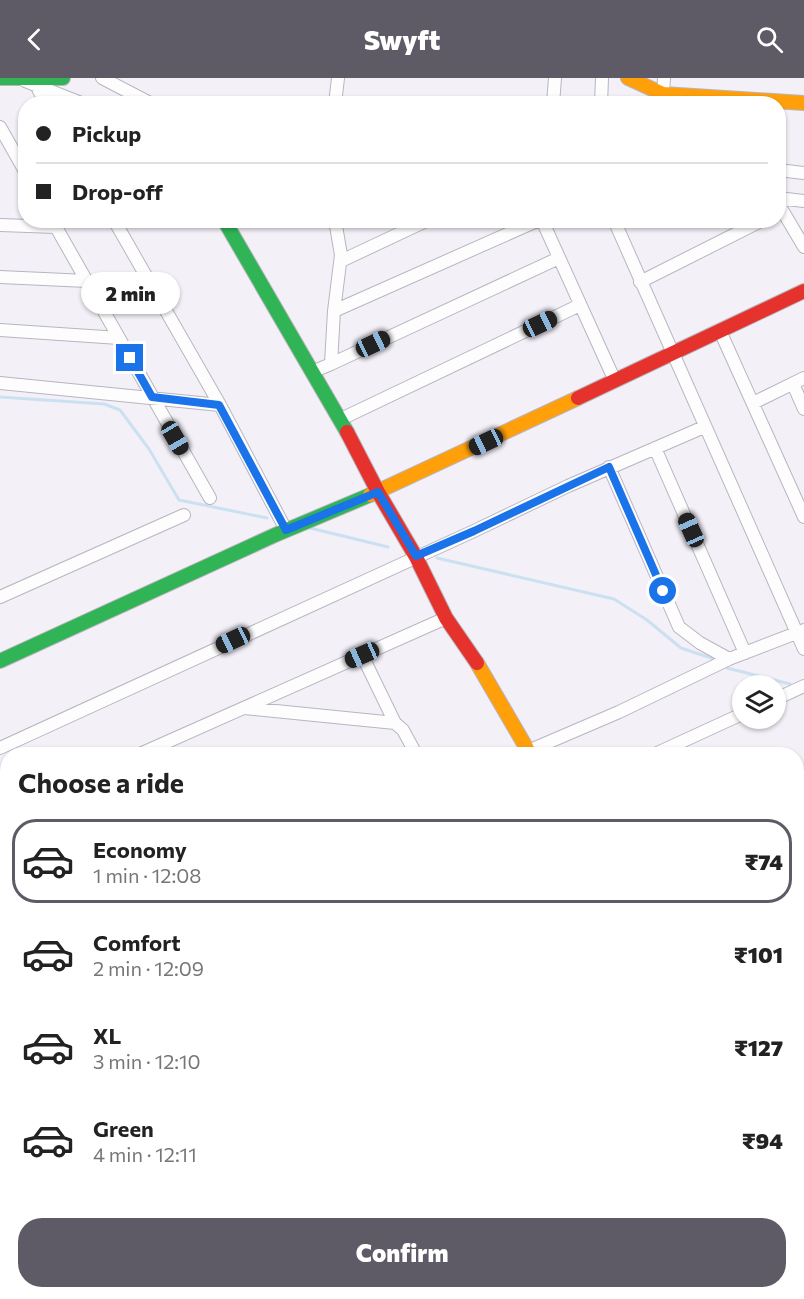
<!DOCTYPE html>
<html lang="en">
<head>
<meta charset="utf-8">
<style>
	body { margin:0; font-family:Commissioner,sans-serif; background:#f2f2f2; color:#222; height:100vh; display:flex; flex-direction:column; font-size:22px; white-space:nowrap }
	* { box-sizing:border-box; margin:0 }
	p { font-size:20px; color:#767676 }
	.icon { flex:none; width:33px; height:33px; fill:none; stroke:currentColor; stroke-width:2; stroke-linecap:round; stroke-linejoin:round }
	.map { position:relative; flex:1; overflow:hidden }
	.panel { position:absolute; left:0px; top:669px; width:804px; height:552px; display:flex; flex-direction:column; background:#fff; border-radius:24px 24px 0 0; box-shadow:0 2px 4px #0004 }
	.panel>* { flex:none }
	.banner { position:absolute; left:18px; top:18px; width:768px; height:132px; border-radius:24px; box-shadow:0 2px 4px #0004; display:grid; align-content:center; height:132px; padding:0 18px; background:#fff }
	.controls { position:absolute; left:732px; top:597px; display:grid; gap:12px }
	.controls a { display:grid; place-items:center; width:54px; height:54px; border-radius:50%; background:#fff; box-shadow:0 2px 4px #0004; font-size:30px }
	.end { position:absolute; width:27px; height:27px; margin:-14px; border:8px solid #1a73e8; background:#fff; box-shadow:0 0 0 3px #fff }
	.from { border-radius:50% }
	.bubble { position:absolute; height:42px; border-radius:21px; background:#fff; box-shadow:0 2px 4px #0004; font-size:20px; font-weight:800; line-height:42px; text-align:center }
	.car { position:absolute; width:18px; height:36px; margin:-18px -9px; border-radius:8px; box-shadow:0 0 4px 2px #0007; background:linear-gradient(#222 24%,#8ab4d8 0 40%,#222 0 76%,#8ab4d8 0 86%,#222 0) }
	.banner b { display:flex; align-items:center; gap:21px; height:57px; font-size:22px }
	.banner b+b { border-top:2px solid #e0e0e0 }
	.banner i { width:15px; height:15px; background:#222 }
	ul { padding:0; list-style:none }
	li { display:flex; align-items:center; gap:18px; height:84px; margin:0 12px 9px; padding:0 6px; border:3px solid transparent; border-radius:24px }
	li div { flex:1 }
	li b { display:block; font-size:22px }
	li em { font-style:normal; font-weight:800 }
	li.on { border-color:#5f5b66 }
	li>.icon { width:54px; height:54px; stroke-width:1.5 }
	h2 { padding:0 18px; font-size:27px; line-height:72px }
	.cta { display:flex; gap:12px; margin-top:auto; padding:12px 18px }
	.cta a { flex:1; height:69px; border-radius:24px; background:#5f5b66; color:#fff; font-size:24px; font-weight:800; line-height:69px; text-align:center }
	header { display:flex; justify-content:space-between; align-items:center; height:78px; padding:0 18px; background:#5f5b66; color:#fff; font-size:27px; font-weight:800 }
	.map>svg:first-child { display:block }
</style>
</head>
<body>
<header><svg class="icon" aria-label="back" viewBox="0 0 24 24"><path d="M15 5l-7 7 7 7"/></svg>Swyft<svg class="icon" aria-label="search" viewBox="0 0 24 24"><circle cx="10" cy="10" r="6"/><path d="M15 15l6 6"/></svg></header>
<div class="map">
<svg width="804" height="1221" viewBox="0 0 804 1221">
	<rect width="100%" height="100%" fill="#f3f0f8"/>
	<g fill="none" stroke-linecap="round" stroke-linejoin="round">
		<path stroke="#cbe1f1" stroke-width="3" d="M0,319L104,326L120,332L149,371L179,422L267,440
			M310,450L388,469
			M437,480L614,521L647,542L681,570L714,581
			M727,590L790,606"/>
		<defs>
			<path id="street" d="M102,0L152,26
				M25,3L84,26
				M36,7L46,26
				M663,16L664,0
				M335,26L338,0
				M553,26L555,0
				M601,26L602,0
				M0,49L26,95
				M778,92L804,95
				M778,120L804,123
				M778,125L804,169
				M52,142L210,420
				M114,142L220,327L286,452
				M542,142L615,303
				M614,142L804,571
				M0,147L56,149
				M341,183L428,142
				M0,199L87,203
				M640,204L763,142
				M334,233L539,142
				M0,252L119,260
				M720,253L804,439
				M331,286L559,180
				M312,294L331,286L334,233L341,177L335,142
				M0,305L220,327
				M793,306L804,331
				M753,325L804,300
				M341,341L580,227
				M655,370L745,575
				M609,389L679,549L700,565L729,581
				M0,519L184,437
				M362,577L395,645
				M776,621L804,608
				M245,630L395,645L403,652L416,676
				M0,670L474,453L568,408L704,349
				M528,673L619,634L729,581L804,552
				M140,676L446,540
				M655,676L742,636
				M796,701L804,698
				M0,722H8
				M796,774L804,770
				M0,782L8,796
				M796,889L804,885
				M796,1002L804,998
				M796,1080L804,1077
				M226,1214L230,1221
				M646,1214L650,1221
				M339,1221L354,1214"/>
			<path id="fast" d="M0,0H63
				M224,142L347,354
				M0,583L275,457L370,417
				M0,994L8,1009
				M0,1020L8,1035
				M36,1214L40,1221"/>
			<path id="slow" d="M628,0L663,16L804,25
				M370,417L578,320
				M477,585L530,676
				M0,1076L8,1091
				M50,1214L54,1221
				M70,1214L74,1221
				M99,1214L103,1221
				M112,1214L116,1221
				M128,1214L132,1221"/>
			<path id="jam" d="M578,320L804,213
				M347,354L378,414L416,479L446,540L477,585
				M0,958L8,972
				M0,1112L8,1128
				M0,1143L8,1158"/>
		</defs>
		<use href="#street" stroke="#b9b5bf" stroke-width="14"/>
		<use href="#fast" stroke="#b9b5bf" stroke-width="16"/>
		<use href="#slow" stroke="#b9b5bf" stroke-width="16"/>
		<use href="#jam" stroke="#b9b5bf" stroke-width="16"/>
		<use href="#street" stroke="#fdfdfe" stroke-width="12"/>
		<use href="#fast" stroke="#30b455" stroke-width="14"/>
		<use href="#slow" stroke="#ff9f0a" stroke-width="14"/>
		<use href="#jam" stroke="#e5322d" stroke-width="14"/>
	</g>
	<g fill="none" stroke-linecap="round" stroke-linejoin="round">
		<path stroke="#1a73e8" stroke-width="8" d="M130,280L152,319L219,327L286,452L378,414L416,478L474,453L609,389L663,513"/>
	</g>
</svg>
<div class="controls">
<a><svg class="icon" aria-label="layers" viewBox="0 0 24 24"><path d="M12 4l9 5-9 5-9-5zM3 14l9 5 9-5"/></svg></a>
</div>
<i class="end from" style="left:663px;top:513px"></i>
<i class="end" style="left:130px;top:280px"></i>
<div class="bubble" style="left:81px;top:194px;width:99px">2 min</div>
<i class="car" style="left:540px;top:246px;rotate:65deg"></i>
<i class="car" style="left:373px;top:266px;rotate:65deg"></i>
<i class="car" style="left:175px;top:360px;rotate:150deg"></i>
<i class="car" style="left:486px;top:364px;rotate:245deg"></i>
<i class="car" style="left:691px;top:452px;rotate:336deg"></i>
<i class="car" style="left:233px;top:562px;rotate:245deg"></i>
<i class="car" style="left:362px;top:577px;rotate:246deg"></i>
<div class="banner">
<b><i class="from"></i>Pickup</b>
<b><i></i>Drop-off</b>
</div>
<section class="panel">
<h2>Choose a ride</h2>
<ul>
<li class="on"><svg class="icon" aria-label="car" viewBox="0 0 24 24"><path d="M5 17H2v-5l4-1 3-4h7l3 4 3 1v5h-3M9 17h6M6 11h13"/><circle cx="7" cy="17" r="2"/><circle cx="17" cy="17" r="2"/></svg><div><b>Economy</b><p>1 min · 12:08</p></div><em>₹74</em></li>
<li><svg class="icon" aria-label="car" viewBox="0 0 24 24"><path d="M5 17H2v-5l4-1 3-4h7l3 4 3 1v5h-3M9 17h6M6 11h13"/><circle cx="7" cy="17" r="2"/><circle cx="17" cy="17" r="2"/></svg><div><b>Comfort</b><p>2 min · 12:09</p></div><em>₹101</em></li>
<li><svg class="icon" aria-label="car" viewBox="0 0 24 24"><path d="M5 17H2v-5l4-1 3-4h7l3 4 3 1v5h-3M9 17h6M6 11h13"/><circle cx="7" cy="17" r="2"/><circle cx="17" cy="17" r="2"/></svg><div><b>XL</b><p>3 min · 12:10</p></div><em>₹127</em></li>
<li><svg class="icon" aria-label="car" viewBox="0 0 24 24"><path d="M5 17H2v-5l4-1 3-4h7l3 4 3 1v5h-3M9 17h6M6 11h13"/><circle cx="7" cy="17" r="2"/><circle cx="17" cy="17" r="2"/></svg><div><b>Green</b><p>4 min · 12:11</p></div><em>₹94</em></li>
</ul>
<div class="cta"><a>Confirm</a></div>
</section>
</div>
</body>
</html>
